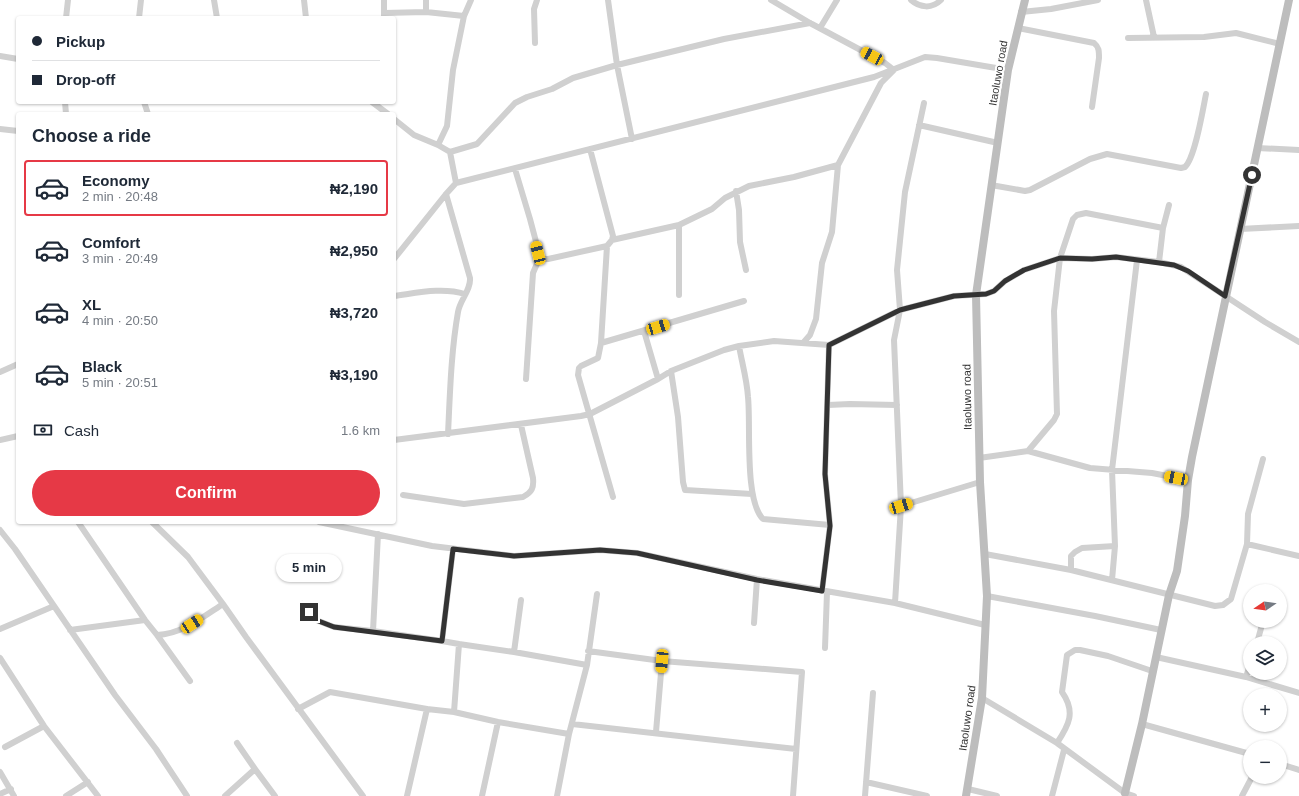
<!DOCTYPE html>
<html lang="en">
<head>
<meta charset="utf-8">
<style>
	body { margin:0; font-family:Helvetica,sans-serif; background:#f2f2f3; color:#1f2937; height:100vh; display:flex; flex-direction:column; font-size:15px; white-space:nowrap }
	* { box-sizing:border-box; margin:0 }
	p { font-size:13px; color:#747a83 }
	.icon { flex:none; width:22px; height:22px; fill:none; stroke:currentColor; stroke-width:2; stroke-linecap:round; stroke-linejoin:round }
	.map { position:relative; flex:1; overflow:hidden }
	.sheet { position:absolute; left:16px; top:112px; width:380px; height:412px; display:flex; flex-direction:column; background:#fff; border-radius:4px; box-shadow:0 1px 3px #0004 }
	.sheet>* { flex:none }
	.hud { position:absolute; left:16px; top:16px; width:380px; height:88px; border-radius:4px; box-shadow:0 1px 3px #0004; display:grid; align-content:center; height:88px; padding:0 16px; background:#fff }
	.needle { width:26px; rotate:257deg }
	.controls { position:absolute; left:1243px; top:584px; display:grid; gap:8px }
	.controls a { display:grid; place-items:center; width:44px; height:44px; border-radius:50%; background:#fff; box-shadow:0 1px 3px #0004; font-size:20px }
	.end { position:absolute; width:18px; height:18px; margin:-9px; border:5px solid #333; background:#fff; box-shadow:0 0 0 2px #fff }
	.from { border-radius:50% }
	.bubble { position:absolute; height:28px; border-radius:14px; background:#fff; box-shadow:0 1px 3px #0004; font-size:13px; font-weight:800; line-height:28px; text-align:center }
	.car { position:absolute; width:12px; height:24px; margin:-12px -6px; border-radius:5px; box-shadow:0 0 3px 1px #0007; background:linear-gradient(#f5c518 24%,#345 0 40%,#f5c518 0 76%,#345 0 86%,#f5c518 0) }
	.hud b { display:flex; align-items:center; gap:14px; height:38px; font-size:15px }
	.hud b+b { border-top:1px solid #e0e1e3 }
	.hud i { width:10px; height:10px; background:#1f2937 }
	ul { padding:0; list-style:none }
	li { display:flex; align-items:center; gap:12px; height:56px; margin:0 8px 6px; padding:0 8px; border:2px solid transparent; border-radius:4px }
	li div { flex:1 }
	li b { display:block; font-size:15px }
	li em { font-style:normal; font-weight:800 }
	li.selected { border-color:#e63946 }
	li>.icon { width:36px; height:36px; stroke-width:1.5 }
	h2 { padding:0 16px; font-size:18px; line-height:48px }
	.pay { display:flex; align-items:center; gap:10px; height:44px; padding:0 16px; font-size:15px }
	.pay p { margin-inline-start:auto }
	.primary-button { display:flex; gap:8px; margin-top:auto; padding:8px 16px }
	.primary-button a { flex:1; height:46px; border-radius:24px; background:#e63946; color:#fff; font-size:16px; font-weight:800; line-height:46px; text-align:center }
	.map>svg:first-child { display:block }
</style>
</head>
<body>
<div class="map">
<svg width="1299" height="796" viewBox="0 0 1299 796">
	<rect width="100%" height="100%" fill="#fff"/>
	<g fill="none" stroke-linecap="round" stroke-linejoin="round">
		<path stroke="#d0d0d0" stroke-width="6" d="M214,0L217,18
			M304,0L306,18
			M384,0V18
			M608,0L617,65L632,139
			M771,0L810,23L885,63L894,70L881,83L838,165L832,232L822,263L816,319L810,335L803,343
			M911,0C920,8 932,9 941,0
			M1146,0L1154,37
			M426,12V0
			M1021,12L1051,9L1098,0
			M384,13L426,12L464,16
			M66,18L68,0
			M139,18L141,0
			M820,28L837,0
			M1018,28L1094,43C1099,47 1099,51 1099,58L1092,107
			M1128,38L1204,37L1236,33L1280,44
			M535,43L534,9L537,0
			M0,56L18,59
			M65,102L66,114
			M144,102L148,114
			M372,102L388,114
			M924,103L905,192L897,270L900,310L894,340L901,506L980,482
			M394,119L414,135L438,145L450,152L456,183L874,77L925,57L937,58L1008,70
			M919,125L998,143
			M0,129L18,131
			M438,145L447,126L453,70L464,16L471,0
			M1257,148L1299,150
			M590,149L613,236L612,240L607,246L601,343L598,358L581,366L579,368L578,375L613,497
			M450,152L477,144L515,103L527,97L552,89L573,78L617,65L724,39L810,23
			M515,169L530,219L539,253V259L533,273L526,379
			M991,185L1025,191L1030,190L1090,159L1107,154L1181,168L1185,167C1195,158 1203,109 1206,94
			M736,191L739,210L740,242L746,270
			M446,194L470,278C471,290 460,300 458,312C451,352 450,393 448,434
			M679,225V295
			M1240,229L1299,226
			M612,240L679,225L712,209L725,198L749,186L794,177L838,165
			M394,259L446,194L456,183
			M539,259H548L607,246
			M1159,262L1163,228L1169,205
			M394,296C417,293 442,287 465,294
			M644,331L658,379
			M601,343L744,301
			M739,346C742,363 747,380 748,397C751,425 744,500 763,519L830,525
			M671,371L678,417L683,482L685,490L752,494
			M0,372L18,364
			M828,405L850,404L897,405
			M0,440L18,436
			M394,440L581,416L590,414L658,379L671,371L724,350L739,346L774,341L829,345L900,310L954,296L986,294L994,291L1005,281L1024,270L1060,258L1092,259L1116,257L1159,262L1181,267L1265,322L1299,342
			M1028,451L1054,420L1057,414L1054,311L1060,258L1073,219L1077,215L1086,213L1163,228
			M979,458L1028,451L1090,468L1152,473L1188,480
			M403,495L464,504L523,497C532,492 534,488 533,478L521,425
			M78,522L145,620L157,635C182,634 203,617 223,604L188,557L152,522
			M319,522L432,546L514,556L600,550L637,553L757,579L895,603L985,625
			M0,530L15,549L115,695L156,749L187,796
			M1247,544L1299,556
			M453,549L442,641L459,644L454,712L498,722L569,734
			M985,554L1071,570L1215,606L1223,605L1231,599L1247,544L1248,514L1263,459
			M1071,570V556L1075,552L1082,548L1115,546
			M1112,580L1115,546L1112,470L1137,260
			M822,591L830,525L825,474L829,345
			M987,596L1095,616L1161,630
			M895,603L901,506
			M223,604L246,637L363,796
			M302,604L316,620L334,627L373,631L442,641
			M754,623L757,579
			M0,629L54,606
			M70,630L145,620
			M373,631L378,534
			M157,635L190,681
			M1257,643L1263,621
			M459,644L514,652L587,665
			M825,648L827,592
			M588,651L662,661L802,672L793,796
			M514,652L521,600
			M1156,657L1246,677L1299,693
			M0,658L44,726L98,796
			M1246,677L1250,665
			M982,698L1057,743L1125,793L1134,796
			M298,709L330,692L427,709L454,712
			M572,724L796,749
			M1142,724L1250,754
			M656,732L662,661
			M237,743L255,769
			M1057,743C1069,725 1076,712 1062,692L1067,655L1075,650H1080L1108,656L1152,671
			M5,747L44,726
			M1280,764L1299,770
			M0,772L14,796
			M866,782L927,796
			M968,789L997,796
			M0,794L11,789
			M66,796L88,782
			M225,796L255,769L275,796
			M407,796L427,709
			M482,796L498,722
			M557,796L569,734L587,665L597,594
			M865,796L873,693
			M1052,796L1064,750
			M1242,796L1252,777"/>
		<path stroke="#bdbdbd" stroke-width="8" d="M1125,793L1142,724L1169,595L1177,571L1185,516L1188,480L1192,457L1289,0
			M966,796L982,698L987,596L980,482L976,295L1008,70L1025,0"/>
	</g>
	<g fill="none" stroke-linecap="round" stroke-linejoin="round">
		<path stroke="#333" stroke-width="5" d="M309,612L316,620L334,627L442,641L453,549L514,556L600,550L637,553L757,580L822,591L830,526L825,474L829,345L900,310L954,296L986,294L994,291L1005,281L1024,270L1060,258L1092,259L1116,257L1174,265L1188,271L1225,296L1252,175"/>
	</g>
	<g text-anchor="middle" stroke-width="4" stroke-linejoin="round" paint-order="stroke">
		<g font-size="11" fill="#333" stroke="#fff">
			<text transform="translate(998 73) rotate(-80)" y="4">Itaoluwo road</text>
			<text transform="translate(967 397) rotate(-91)" y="4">Itaoluwo road</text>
			<text transform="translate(967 718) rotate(-82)" y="4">Itaoluwo road</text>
		</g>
	</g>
</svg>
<div class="controls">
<a><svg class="needle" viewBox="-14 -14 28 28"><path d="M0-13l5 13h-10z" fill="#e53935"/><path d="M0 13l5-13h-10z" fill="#747a83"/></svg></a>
<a><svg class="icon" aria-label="layers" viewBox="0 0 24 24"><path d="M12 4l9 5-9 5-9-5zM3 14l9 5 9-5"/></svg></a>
<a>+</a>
<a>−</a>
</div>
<i class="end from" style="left:1252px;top:175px"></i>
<i class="end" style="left:309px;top:612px"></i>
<div class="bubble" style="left:276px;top:554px;width:66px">5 min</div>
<i class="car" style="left:872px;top:56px;rotate:298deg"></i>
<i class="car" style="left:538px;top:253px;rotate:346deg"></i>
<i class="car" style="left:658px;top:327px;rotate:73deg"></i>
<i class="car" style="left:1176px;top:478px;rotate:281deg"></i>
<i class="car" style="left:901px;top:506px;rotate:73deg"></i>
<i class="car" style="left:192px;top:624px;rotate:57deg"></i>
<i class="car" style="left:662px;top:661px;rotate:185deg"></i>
<div class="hud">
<b><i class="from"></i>Pickup</b>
<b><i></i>Drop-off</b>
</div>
<section class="sheet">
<h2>Choose a ride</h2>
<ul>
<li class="selected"><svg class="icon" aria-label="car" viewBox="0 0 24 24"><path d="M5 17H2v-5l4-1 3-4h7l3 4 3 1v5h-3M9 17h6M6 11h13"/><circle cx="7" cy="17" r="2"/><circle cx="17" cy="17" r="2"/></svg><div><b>Economy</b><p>2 min · 20:48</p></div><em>₦2,190</em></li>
<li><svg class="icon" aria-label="car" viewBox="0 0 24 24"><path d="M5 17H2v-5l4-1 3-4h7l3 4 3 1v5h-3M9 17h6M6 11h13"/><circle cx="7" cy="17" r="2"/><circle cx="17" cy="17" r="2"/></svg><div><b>Comfort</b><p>3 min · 20:49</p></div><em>₦2,950</em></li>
<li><svg class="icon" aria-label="car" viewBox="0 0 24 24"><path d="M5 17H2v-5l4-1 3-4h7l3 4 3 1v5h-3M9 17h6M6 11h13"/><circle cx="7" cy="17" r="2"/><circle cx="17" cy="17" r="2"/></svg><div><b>XL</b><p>4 min · 20:50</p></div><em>₦3,720</em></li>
<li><svg class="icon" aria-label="car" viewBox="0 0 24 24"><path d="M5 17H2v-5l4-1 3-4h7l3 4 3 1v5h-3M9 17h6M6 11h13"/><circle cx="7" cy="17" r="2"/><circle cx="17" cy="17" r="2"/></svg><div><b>Black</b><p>5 min · 20:51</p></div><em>₦3,190</em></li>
</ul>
<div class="pay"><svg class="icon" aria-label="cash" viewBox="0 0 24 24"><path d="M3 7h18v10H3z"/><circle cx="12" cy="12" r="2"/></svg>Cash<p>1.6 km</p></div>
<div class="primary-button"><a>Confirm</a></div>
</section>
</div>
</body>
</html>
